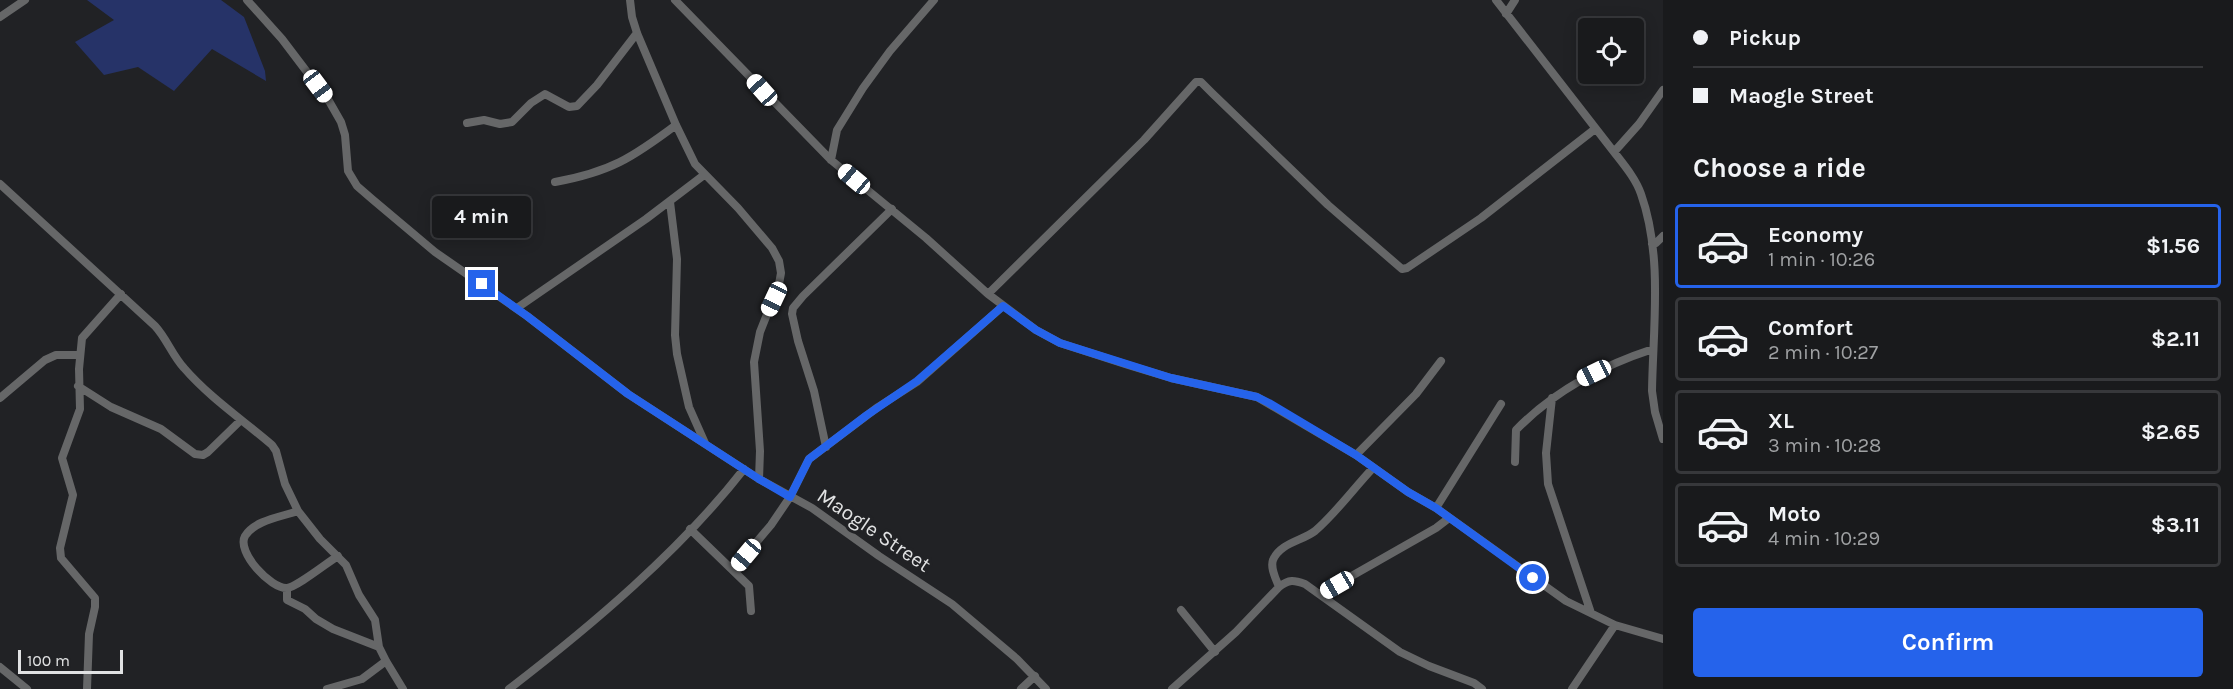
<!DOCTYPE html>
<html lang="en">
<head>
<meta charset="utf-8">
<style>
	body { margin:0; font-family:Karla,sans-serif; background:#262729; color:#f1f3f6; height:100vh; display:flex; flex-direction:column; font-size:22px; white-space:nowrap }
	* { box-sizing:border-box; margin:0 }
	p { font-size:20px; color:#9fa1a3 }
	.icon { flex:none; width:33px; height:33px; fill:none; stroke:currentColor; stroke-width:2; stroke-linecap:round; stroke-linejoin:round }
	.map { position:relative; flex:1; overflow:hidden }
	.side { display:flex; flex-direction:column; background:#191a1c; width:570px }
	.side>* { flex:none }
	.hud { display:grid; align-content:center; height:132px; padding:0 30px; background:#191a1c }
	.fabs { position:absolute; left:1578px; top:18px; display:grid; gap:12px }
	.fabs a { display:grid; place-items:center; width:66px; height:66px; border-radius:6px; background:#191a1c; box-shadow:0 3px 15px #0003,0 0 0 2px #37383b; font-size:30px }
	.scale { position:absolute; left:18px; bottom:15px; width:105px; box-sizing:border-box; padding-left:6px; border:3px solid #e1e2e3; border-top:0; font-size:16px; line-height:21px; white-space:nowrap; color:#e1e2e3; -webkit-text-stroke:4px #212225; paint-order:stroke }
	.end { position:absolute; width:27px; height:27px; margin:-14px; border:8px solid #2563eb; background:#fff; box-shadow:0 0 0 3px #fff }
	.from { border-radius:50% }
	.bubble { position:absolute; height:42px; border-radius:6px; background:#191a1c; box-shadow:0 3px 15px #0003,0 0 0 2px #37383b; font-size:20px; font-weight:700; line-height:42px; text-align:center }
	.car { position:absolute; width:18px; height:36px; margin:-18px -9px; border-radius:8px; box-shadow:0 0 4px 2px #0007; background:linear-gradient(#fff 24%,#345 0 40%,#fff 0 76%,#345 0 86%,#fff 0) }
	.hud b { display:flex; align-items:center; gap:21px; height:57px; font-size:22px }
	.hud b+b { border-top:2px solid #37383b }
	.hud i { width:15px; height:15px; background:#f1f3f6 }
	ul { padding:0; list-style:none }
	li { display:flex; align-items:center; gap:18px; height:84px; margin:0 12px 9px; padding:0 18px; border:3px solid #37383b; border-radius:6px }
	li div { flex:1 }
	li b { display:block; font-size:22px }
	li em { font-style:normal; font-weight:700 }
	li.on { border-color:#2563eb }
	li>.icon { width:54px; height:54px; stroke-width:1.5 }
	h2 { padding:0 30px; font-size:27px; line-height:72px }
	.cta { display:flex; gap:12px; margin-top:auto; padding:12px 30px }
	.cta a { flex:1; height:69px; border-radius:6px; background:#2563eb; color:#fff; font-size:24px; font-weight:700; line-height:69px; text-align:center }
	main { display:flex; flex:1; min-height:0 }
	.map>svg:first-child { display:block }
</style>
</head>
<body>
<main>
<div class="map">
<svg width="1663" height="689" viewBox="0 0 1663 689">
	<rect width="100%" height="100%" fill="#212225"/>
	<path fill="#263368" d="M87,0H221L244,17L265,71L266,81L212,49L174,91L138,67L104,75L75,42L114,20Z"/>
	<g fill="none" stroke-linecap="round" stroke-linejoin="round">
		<path stroke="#666768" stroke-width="8" d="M247,0L282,39L329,101L341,122L345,135L348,171L357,186L372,199L435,252L527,316L628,394L759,479L812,508L879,556L952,604L1017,659L1046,689
			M630,0L632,17L637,33L676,125L695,164L738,208L772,248L779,261L781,273L779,284L760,332L754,362L760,451L759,479
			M675,0L831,160L926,238L988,294L1036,330L1060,343L1128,365L1171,378L1257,397L1356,455L1408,492L1436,508L1566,601L1615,625L1663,639
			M1496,0L1614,152C1624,165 1636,179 1641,194C1663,256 1653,327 1652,391L1655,412L1663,439
			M1506,14L1515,0
			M0,17L25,0
			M467,123L484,120L500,124L512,122L531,103L545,94L569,107L577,106L597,85L637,33
			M1614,152L1639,124L1663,90
			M831,160L837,130L863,88L890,51L934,0
			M555,182C610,172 632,158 676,125
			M0,184L155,326C167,339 172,355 184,368C210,398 243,420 272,445L276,451L285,484L298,511L320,539L346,565L359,595L375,620L379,647L386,661L403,689
			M670,202L677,259L675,335L677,354L689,407L705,443
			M1652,244L1656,243L1663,236
			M988,294L1144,140L1196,82H1201L1212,93L1328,205L1402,269L1407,268L1481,218L1595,129
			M517,308L646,219L704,175
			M78,386L111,407L161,429L195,454L203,455L208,452L241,420
			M0,398L45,360L56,355H80
			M1552,398L1546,453L1548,484L1591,613
			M826,447L814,391L798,341L792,314L793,308L803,296L892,209
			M1356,455L1416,394L1441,361
			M1515,462L1516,430C1554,391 1601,366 1653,349
			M1436,508L1501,404
			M298,511C281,517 255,520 245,536C236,552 271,589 287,588C297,587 328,562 338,556
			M690,529L749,586L751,611
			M733,570L771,525L790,497L809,459L878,407L917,382L1003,306
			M1279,587C1276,579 1270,568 1273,560C1280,543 1302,541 1315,531C1336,513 1354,488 1373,468
			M287,588V600L305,609L316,619L333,629L379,647
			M1320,594L1436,528L1449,518
			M1181,610L1215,652
			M0,667L27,689
			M87,689L89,634L95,607V598L61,558L60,548L73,495L62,458L80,409L79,369L82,338L121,294
			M327,689L362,679L386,661
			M509,689C591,626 680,551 744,469
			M1021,689L1035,676
			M1172,689L1236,632L1279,587C1289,579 1294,580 1305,584L1400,652L1429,666L1474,683L1482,689
			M1572,689L1615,625"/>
	</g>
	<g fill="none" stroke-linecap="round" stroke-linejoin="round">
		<path stroke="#2563eb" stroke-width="8" d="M482,284L527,316L628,394L759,479L790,497L809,459L867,415L917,381L1003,306L1036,330L1060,343L1171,378L1257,397L1269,403L1356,455L1408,492L1436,508L1533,578"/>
	</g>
	<g text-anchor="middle" stroke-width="6" stroke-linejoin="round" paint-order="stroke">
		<g font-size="21" fill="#e1e2e3" stroke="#212225">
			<text transform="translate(874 530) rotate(34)" y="7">Maogle Street</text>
		</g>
	</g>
</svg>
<div class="fabs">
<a><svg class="icon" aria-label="locate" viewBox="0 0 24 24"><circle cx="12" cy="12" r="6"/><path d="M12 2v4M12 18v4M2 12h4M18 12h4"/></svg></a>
</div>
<div class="scale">100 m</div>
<i class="end from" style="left:1533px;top:578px"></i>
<i class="end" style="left:482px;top:284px"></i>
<div class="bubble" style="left:432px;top:196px;width:99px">4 min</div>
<i class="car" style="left:318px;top:86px;rotate:143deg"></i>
<i class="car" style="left:762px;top:90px;rotate:318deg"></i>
<i class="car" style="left:854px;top:179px;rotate:310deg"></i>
<i class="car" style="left:774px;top:299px;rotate:205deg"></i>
<i class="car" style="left:1594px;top:373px;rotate:244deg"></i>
<i class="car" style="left:746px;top:555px;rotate:220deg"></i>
<i class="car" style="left:1337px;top:585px;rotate:240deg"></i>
</div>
<section class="side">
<div class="hud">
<b><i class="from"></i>Pickup</b>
<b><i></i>Maogle Street</b>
</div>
<h2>Choose a ride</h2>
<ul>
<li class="on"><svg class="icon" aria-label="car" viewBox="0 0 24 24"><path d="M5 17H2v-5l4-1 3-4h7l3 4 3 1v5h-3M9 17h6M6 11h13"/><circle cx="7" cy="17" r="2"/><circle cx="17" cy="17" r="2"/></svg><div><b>Economy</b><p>1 min · 10:26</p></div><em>$1.56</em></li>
<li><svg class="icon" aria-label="car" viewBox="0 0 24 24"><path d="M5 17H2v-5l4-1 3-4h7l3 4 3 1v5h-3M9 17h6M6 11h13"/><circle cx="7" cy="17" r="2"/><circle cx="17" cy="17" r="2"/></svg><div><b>Comfort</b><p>2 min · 10:27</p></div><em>$2.11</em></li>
<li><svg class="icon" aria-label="car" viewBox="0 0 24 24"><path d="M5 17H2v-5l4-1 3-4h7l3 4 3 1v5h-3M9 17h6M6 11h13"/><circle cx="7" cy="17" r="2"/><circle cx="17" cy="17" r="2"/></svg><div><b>XL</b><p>3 min · 10:28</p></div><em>$2.65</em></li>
<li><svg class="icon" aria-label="car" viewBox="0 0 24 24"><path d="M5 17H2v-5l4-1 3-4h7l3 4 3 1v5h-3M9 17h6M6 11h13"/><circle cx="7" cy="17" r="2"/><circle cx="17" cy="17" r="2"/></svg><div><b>Moto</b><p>4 min · 10:29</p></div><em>$3.11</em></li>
</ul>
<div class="cta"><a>Confirm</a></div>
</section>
</main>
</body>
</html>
